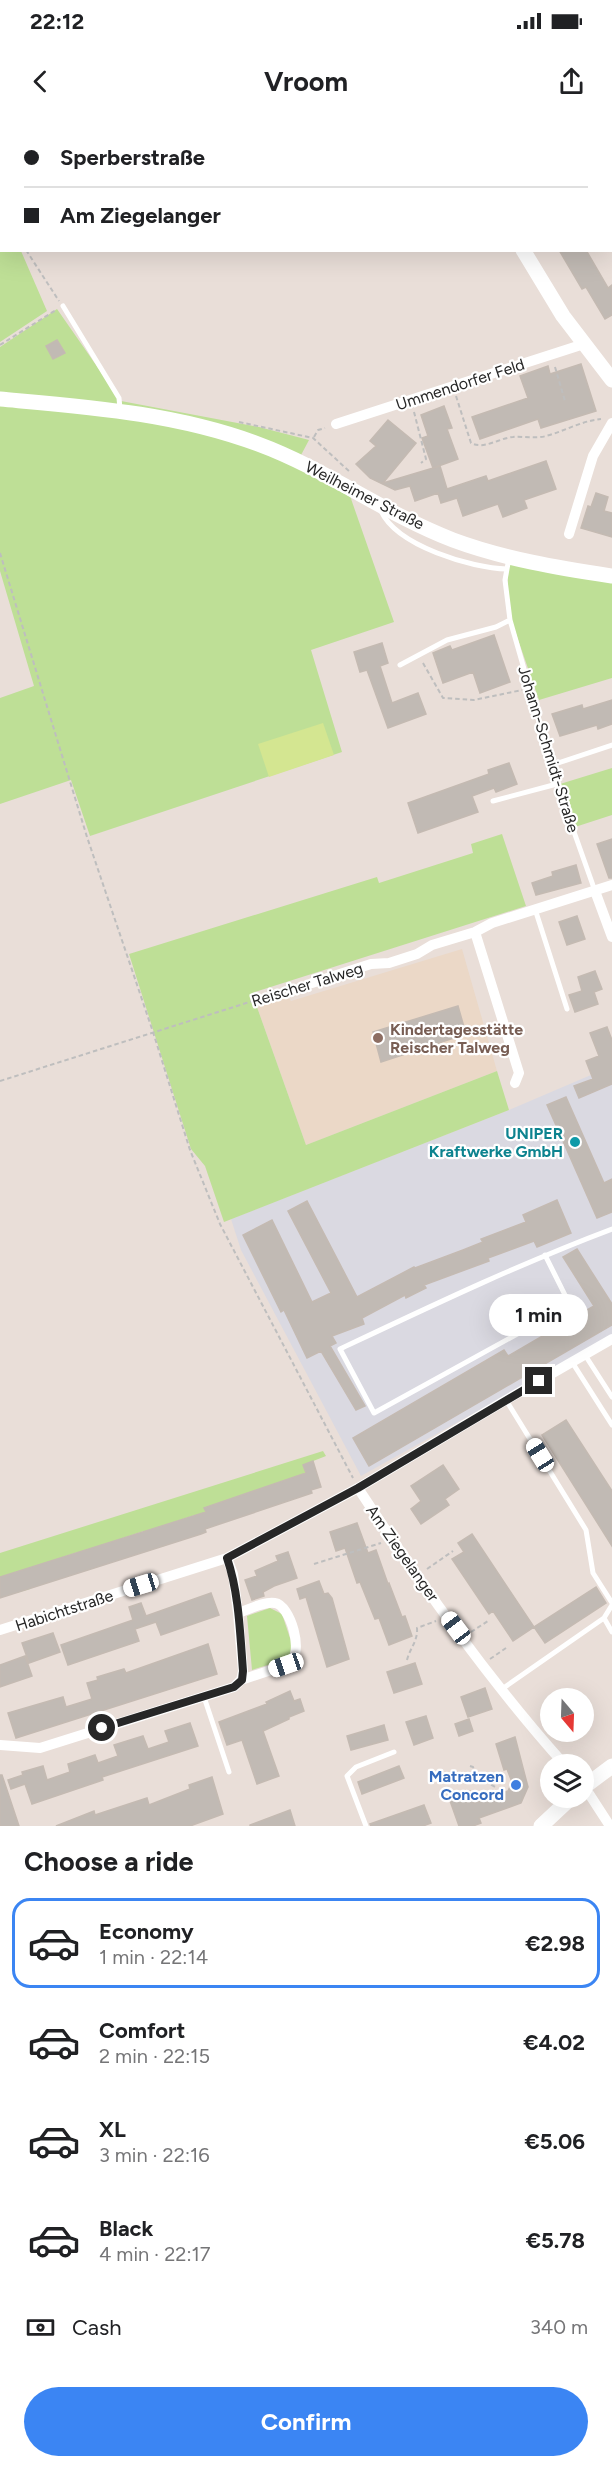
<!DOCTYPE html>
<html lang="en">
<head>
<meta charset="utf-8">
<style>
	body { margin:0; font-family:Figtree,sans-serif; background:#f2f2f2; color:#202124; height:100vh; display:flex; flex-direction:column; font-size:22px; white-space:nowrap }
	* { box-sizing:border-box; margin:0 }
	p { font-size:20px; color:#757577 }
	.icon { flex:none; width:33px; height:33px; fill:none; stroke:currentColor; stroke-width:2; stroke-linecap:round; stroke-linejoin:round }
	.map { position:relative; height:1706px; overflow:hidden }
	.details { display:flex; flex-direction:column; background:#fff; flex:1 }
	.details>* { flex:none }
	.banner { position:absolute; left:0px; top:0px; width:612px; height:132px; box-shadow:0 6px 24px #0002; display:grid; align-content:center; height:132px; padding:0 24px; background:#fff }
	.needle { width:39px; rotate:161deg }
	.tools { position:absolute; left:540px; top:1568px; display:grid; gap:12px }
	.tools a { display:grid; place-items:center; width:54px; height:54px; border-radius:50%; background:#fff; box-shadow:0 6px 24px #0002; font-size:30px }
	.end { position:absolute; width:27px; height:27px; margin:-14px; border:8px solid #272727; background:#fff; box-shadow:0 0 0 3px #fff }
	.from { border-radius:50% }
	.bubble { position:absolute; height:42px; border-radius:21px; background:#fff; box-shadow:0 6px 24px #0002; font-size:20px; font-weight:700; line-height:42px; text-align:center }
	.car { position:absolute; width:18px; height:36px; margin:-18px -9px; border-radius:8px; box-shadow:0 0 4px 2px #0007; background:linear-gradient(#fff 24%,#345 0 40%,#fff 0 76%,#345 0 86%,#fff 0) }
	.banner b { display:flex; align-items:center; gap:21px; height:57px; font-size:22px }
	.banner b+b { border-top:2px solid #e0e0e0 }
	.banner i { width:15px; height:15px; background:#202124 }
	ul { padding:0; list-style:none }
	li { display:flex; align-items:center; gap:18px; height:90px; margin:0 12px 9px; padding:0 12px; border:3px solid transparent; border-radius:18px }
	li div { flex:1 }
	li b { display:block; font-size:22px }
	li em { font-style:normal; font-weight:700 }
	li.current { border-color:#3b85f3 }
	li>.icon { width:54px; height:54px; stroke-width:1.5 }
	h2 { padding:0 24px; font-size:27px; line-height:72px }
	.pay { display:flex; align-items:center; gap:15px; height:66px; padding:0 24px; font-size:22px }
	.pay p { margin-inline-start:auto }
	.cta { display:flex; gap:12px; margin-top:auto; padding:12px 24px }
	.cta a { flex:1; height:69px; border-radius:36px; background:#3b85f3; color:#fff; font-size:24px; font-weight:700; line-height:69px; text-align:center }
	.status { display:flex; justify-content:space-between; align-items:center; height:42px; padding:0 30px; background:#fff; direction:ltr }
	.status svg { height:16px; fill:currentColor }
	header { display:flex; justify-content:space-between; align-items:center; height:78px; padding:0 24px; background:#fff; font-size:27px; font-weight:700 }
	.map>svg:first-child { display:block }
</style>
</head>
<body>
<div class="status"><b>22:12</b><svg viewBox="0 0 49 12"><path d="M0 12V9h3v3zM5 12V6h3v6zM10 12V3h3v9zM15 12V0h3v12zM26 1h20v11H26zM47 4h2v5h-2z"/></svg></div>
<header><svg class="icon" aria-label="back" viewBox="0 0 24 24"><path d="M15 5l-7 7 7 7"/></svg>Vroom<svg class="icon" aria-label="share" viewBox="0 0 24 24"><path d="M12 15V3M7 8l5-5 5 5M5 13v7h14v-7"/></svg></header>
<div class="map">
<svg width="612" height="1706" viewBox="0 0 612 1706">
	<rect width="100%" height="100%" fill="#e9ded8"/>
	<path fill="#dad9e1" d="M612,946V1216L361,1356L241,1130L231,1099L509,990Z"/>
	<path fill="#ebd8c7" d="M462,829L497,951L306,1025L256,884L287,876L291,881Z"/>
	<path fill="#bedf96" d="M0,93L2,130L21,131L47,191L0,222Z
		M57,189L119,278L118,285L0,275V227Z
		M121,281L259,307L309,320L300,337L123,288Z
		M0,285C72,291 144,295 215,313C262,325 306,351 349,373L394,502L311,530L342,632L90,716L71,660L0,684V578L34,566L0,451Z
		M509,442L612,461V558L539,580L506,485Z
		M612,648V695L575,707L560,664Z
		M502,714L526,786L252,873L306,1025L497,951L509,990L224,1102L205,1046L191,1029L129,834L377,757L379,763L473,733L471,724Z
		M323,1331L326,1336L303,1345L306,1353L205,1389L210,1407L205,1409L195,1395L159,1407L164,1426L150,1430L144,1411L90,1429L95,1448L85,1451L78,1432L24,1450L30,1469L16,1473L10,1454L0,1457V1433Z
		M270,1488L282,1494L293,1527L287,1539L252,1550L247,1496Z"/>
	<path fill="#d4e691" d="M323,603L334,635L269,657L258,624Z"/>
	<path fill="#c1bab4" stroke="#c4bab2" stroke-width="1.5" d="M559,130H586L608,168L612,165V195L605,199L586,167L582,169Z
		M57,220L65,233L53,239L46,226Z
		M581,244L596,291L541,308L538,299L480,319L472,297L528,278L520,256L548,246L550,254Z
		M444,286L452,308L447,309L458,339L433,348L422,318L428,316L421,295Z
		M388,300L416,323L383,363L440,346L447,369L486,356L488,361L546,341L556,369L524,380L527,388L503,397L498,384L463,396L457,378L441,383L438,373L415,381L410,366L395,370L370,358L356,344L376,326L370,321Z
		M596,373L608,377L604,391L612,393V417L581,408L588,386L591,387Z
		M494,515L510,562L480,573L473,552L443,563L433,533L450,526L452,530Z
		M382,523L388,543L380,546L392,583L418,573L426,594L388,608L367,550L360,552L354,532Z
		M612,580V604L598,609L597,605L560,616L552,594L582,585L583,589Z
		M509,643L517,664L496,672L494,668L472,676L478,692L418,713L408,683L489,654L488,650Z
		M612,719V758H609L597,724Z
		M576,745L581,763L536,775L532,763L553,756L552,752Z
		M577,796L585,819L567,825L559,802Z
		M595,851L602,869L594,872L598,884L575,892L569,875L582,871L578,857Z
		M458,886L466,914L381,942L373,912Z
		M607,907L612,920V964L579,978L574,966L593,959L586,941L599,936L590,913Z
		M566,977L604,1063L612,1059V1092L597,1098L547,985Z
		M557,1080L571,1113L537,1127L534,1121L488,1138L489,1141L424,1165L426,1168L406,1178L405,1175L362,1198L364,1204L332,1216L336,1223L330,1226L365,1286L356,1290L321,1231L307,1238L284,1190L281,1192L243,1115L272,1100L312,1182L331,1173L288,1091L307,1081L357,1177L414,1147L415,1148L463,1130L483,1122L481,1119L526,1102L523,1095Z
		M577,1129L612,1184V1205L369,1346L353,1318L504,1230L508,1236L594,1186L563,1137Z
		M566,1300L612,1371V1426L542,1315Z
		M313,1341L321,1367L311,1370L312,1373L205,1409L206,1412L201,1414L0,1478V1457L206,1392L204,1388L306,1353L303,1345Z
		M443,1345L459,1369L445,1379L449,1385L421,1404L411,1389L421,1381L411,1366Z
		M357,1403L368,1433L376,1430L388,1464L389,1463L402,1497L405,1496L412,1516L389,1525L379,1498L375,1499L360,1462L357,1463L345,1428L336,1431L330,1412Z
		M472,1414L534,1507L513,1521L493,1491L489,1494L452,1439L464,1432L458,1423Z
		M288,1432L297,1458L274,1466L263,1472L264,1476L252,1480L245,1460L257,1456L255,1451L278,1441L276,1436Z
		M319,1461L324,1474L328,1473L332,1478L349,1539L327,1547L306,1477L300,1479L297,1469Z
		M596,1467L606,1483L545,1523L534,1507Z
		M211,1473L219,1495L161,1515L156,1502L135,1509L139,1521L68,1545L61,1525L133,1500L129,1487L141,1483L146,1496Z
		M53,1513L60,1532L29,1543L22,1523Z
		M208,1524L217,1554L16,1618L8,1593L63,1577L66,1587L92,1579L87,1563L98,1560L97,1557L124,1549L126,1553Z
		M25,1536L32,1556L0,1567V1545Z
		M415,1543L422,1564L394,1573L387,1552Z
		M485,1568L492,1589L468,1597L461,1577Z
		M290,1571L294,1581L300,1579L304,1591L289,1597V1599L263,1611L279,1656L257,1664L242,1620L227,1625L219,1602L267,1584L266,1582Z
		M426,1596L433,1618L414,1625L406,1602Z
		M469,1599L473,1611L459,1616L455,1604Z
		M190,1603L198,1626L102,1657L103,1660L32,1684L25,1664L11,1669L8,1660L23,1655L22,1652L43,1646L47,1660L70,1652L68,1644L95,1635L98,1643L118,1636L114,1625L143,1616L148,1629L169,1622L165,1611Z
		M384,1605L388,1620L351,1630L347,1616Z
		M515,1617L528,1667L521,1683L479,1698L481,1703L473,1706H459L449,1678L470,1671L474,1683L508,1671L512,1662L507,1649L504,1650L496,1624Z
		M399,1646L404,1658L362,1674L358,1662Z
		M0,1655H2L19,1706H0Z
		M212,1657L223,1694L190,1706H56L94,1691L95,1695L147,1678L149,1685L190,1669L189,1665Z
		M424,1685L431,1703L423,1706H371L370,1704Z
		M290,1690L295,1706H250V1705Z"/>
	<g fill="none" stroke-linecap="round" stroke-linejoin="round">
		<path stroke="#bebebe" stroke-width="2" stroke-dasharray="4.5 3" stroke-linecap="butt" d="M610,62L612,61
			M0,90L2,93
			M26,130L59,181
			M0,225L56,190
			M555,247L565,281
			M456,276L471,323C484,330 499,318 513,317C523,316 536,319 546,316C565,311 581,301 601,299
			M414,292L426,339L421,343
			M239,302L313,318L350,352
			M314,317L318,310L325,308
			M0,433L87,717L153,912L190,1030L220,1104L353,1358
			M423,543L443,578L474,580L522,570
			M0,961L300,866
			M314,1444L381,1423
			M427,1449L453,1431
			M471,1512L488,1501
			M490,1539L506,1528
			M407,1540C410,1528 418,1521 417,1508L436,1501
			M470,1646L473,1647L476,1656L497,1668"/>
		<path stroke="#fff" stroke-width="5" d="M63,186L119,278L120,289
			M381,391C397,426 471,448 507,449
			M509,438L505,460L510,500L557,664L595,771
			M400,545L447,520L496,507L510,500
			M552,645L612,625
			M493,681L557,664
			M535,789L567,889
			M545,1135L565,1175L559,1191L374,1293L340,1229C429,1187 519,1144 612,1109
			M585,1235L612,1277
			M572,1242L612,1305
			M506,1280L586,1410L593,1453L612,1483
			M604,1498L612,1512
			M502,1569L604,1498L612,1485
			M204,1577L229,1652
			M366,1706L347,1656L356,1647L394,1632"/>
		<path stroke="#fff" stroke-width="10" d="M559,0L560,2
			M336,304L584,224
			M569,414L593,336L612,303
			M595,771L612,817
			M475,812L519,953L515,963
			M312,863L371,844L389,843L417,834L432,825L475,812L492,803L612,765
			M227,1438L233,1454L238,1493
			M0,1510L227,1438L358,1368
			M0,1625L40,1628L234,1567L241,1560L289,1544C305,1533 290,1485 275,1483C264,1481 248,1490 238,1493L243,1551L241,1560
			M564,1644C488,1559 421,1464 358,1368L506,1280L612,1219
			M584,1666L610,1706"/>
		<path stroke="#fff" stroke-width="15" d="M454,0V2
			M523,130L563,196L612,260
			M0,279C88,287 175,293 258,324C326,349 385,394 453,420C504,439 559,448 612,456
			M584,1667L612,1646
			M541,1706L572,1677"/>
	</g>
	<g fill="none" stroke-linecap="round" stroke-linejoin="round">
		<path stroke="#272727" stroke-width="8" d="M102,1608L234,1567L242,1560L243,1551C240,1513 239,1473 227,1438L358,1368L539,1261"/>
	</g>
	<circle fill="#8d6e63" stroke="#fff" stroke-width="2" cx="378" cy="918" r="6"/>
	<circle fill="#0f9aa8" stroke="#fff" stroke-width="2" cx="575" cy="1022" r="6"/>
	<circle fill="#3f7fe0" stroke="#fff" stroke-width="2" cx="516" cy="1665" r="6"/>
	<g text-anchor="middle" stroke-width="4.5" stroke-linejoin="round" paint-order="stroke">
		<g font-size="16" fill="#272727" stroke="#fff">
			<text transform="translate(460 264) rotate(-18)" y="6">Ummendorfer Feld</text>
			<text transform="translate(365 375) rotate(27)" y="6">Weilheimer Straße</text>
			<text transform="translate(549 629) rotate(73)" y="6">Johann-Schmidt-Straße</text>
			<text transform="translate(307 864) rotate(-17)" y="6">Reischer Talweg</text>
			<text transform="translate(403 1433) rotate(55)" y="6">Am Ziegelanger</text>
			<text transform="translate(64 1490) rotate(-18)" y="6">Habichtstraße</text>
		</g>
		<g font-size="16" font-weight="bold" fill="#785e54" stroke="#fff" text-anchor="start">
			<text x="390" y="915">Kindertagesstätte<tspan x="390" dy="18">Reischer Talweg</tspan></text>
		</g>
		<g font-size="16" font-weight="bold" fill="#0d838f" stroke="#fff" text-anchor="end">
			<text x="563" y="1019">UNIPER<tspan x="563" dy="18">Kraftwerke GmbH</tspan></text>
		</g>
		<g font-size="16" font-weight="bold" fill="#366cbe" stroke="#fff" text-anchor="end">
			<text x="504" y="1662">Matratzen<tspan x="504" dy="18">Concord</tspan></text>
		</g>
	</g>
</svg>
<div class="tools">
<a><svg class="needle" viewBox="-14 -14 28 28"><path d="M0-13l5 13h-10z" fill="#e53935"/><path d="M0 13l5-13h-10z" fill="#757577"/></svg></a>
<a><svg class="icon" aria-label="layers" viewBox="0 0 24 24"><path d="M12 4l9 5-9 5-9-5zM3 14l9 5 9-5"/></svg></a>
</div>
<i class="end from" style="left:102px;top:1608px"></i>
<i class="end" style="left:539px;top:1261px"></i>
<div class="bubble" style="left:489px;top:1174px;width:99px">1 min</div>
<i class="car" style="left:540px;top:1335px;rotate:328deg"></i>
<i class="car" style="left:141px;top:1465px;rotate:253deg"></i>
<i class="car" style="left:456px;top:1508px;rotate:323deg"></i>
<i class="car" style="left:286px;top:1545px;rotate:251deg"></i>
<div class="banner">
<b><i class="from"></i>Sperberstraße</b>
<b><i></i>Am Ziegelanger</b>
</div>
</div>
<section class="details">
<h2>Choose a ride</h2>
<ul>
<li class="current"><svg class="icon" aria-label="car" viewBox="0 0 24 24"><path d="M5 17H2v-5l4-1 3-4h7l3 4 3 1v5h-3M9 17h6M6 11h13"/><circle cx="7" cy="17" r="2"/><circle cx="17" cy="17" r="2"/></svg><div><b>Economy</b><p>1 min · 22:14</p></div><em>€2.98</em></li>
<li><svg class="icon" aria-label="car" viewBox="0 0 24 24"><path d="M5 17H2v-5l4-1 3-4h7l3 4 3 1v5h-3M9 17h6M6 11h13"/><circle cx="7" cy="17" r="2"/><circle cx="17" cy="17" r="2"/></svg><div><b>Comfort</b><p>2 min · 22:15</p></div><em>€4.02</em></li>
<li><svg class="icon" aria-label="car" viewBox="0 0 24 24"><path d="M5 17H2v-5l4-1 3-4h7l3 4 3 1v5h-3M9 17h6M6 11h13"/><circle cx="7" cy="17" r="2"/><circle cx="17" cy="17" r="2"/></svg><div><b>XL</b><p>3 min · 22:16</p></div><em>€5.06</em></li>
<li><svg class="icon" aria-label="car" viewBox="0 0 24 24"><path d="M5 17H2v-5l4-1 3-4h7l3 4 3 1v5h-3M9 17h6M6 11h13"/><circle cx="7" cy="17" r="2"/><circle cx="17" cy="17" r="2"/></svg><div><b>Black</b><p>4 min · 22:17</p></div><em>€5.78</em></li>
</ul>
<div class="pay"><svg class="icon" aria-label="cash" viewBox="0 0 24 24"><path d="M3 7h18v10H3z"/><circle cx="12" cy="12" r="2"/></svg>Cash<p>340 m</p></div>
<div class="cta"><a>Confirm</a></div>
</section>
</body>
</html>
